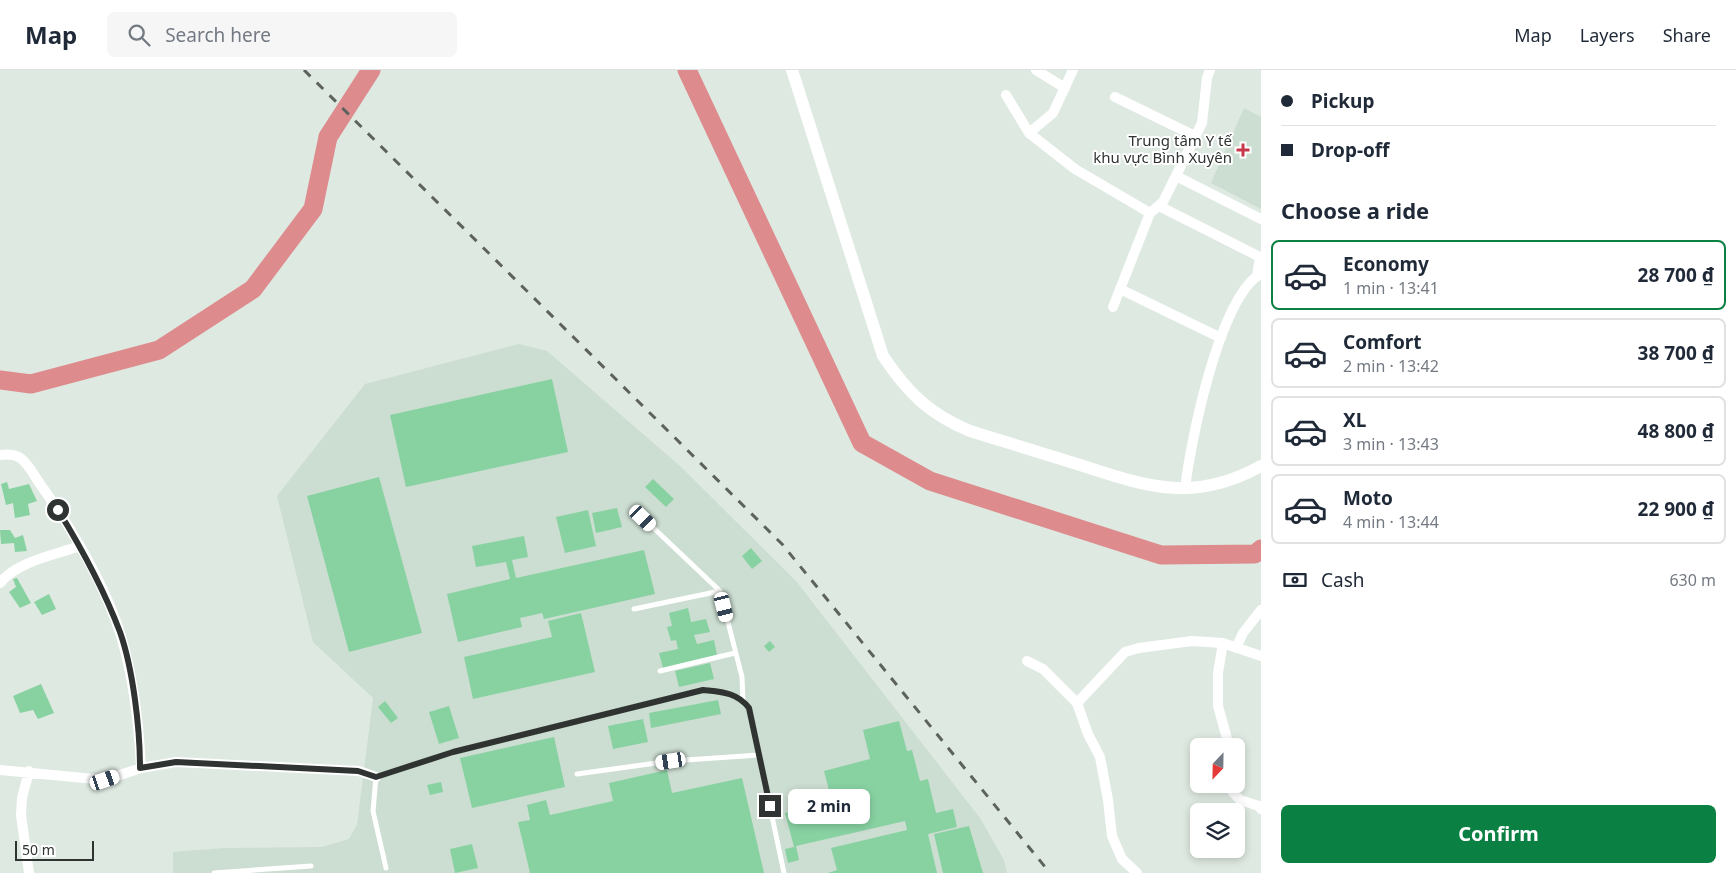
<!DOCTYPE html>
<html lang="en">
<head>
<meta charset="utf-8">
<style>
	body { margin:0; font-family:"Noto Sans",sans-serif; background:#f6f6f7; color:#1f2937; height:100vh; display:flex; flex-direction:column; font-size:19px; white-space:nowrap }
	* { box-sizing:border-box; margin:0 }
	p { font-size:16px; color:#747a83 }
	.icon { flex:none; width:28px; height:28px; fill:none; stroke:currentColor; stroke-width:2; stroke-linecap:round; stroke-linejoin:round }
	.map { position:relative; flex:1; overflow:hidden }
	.drawer { display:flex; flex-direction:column; background:#fff; width:475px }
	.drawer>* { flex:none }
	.guide { display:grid; align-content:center; height:110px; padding:0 20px; background:#fff }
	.needle { width:32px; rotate:202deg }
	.buttons { position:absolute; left:1190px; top:668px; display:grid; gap:10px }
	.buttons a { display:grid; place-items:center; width:55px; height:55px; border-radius:8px; background:#fff; box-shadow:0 2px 8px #0003; font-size:25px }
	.scale { position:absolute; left:15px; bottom:12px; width:79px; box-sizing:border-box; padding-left:5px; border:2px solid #2f3331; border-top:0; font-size:14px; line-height:18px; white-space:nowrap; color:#2f3331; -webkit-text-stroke:4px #fff; paint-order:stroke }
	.end { position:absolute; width:22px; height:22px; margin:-11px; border:6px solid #2f3331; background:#fff; box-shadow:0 0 0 2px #fff }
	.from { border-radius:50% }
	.bubble { position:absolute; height:35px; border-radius:8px; background:#fff; box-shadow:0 2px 8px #0003; font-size:16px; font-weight:700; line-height:35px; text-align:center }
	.car { position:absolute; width:15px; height:30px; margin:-15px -8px; border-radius:6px; box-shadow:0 0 4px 1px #0007; background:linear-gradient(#fff 24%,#345 0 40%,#fff 0 76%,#345 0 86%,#fff 0) }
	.guide b { display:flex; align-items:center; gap:18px; height:48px; font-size:19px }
	.guide b+b { border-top:1px solid #e0e1e3 }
	.guide i { width:12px; height:12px; background:#1f2937 }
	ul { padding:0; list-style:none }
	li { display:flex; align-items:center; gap:15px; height:70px; margin:0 10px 8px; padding:0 10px; border:2px solid #e0e1e3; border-radius:8px }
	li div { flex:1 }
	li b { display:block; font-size:19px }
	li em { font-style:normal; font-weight:700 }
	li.on { border-color:#0b8043 }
	li>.icon { width:45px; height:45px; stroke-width:1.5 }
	h2 { padding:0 20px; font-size:22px; line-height:60px }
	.pay { display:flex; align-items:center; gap:12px; height:55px; padding:0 20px; font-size:19px }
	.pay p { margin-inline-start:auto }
	.cta { display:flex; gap:10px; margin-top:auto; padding:10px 20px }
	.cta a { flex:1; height:58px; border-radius:8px; background:#0b8043; color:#fff; font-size:20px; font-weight:700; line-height:58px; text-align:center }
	header { display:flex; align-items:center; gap:30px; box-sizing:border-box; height:70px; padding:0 25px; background:#fff; border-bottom:1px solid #e0e1e3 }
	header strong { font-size:24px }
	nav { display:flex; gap:28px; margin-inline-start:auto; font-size:18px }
	.search { width:350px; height:45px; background:#f6f6f7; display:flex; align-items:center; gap:12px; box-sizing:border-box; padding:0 18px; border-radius:8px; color:#747a83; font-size:19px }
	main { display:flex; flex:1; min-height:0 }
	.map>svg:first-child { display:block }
</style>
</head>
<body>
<header>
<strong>Map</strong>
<div class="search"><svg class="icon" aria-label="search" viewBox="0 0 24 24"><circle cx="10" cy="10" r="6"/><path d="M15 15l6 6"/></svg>Search here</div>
<nav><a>Map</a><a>Layers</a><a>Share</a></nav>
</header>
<main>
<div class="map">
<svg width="1261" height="803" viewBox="0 0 1261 803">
	<rect width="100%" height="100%" fill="#dee9e1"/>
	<path fill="#ccddd1" d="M1244,38L1261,47V139L1211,113Z
		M519,274L547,281L680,396L796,511L980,748L1004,790L1007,803H173V782L224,778L322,777L349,769L357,755L373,628L313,572L277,426L365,314Z"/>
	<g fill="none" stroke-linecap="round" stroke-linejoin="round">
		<path stroke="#dd8b8d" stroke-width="19" d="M687,0L862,373L930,411L1161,485L1255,484L1261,479
			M0,310L31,314L159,280L253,219L313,139L328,67L371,0"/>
	</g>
	<path fill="#88d2a2" d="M552,309L568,382L406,417L390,345Z
		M379,407L422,563L349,582L307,426Z
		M653,409L674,429L666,437L645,417Z
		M7,412L9,419L29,414L37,431L28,434L30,445L15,448L13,433L6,435L1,414Z
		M617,438L622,457L596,463L592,443Z
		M588,440L596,476L565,483L556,447Z
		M0,460H10L15,468L23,465L27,481L15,482L14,473L1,474Z
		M524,466L528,487L512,490L516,508L644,480L655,524L544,549L542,543L520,548L522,557L458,572L447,524L510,509L506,492L476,497L472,476Z
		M751,478L762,491L752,499L742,486Z
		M17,508L31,533L20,538L9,522L16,517L13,509Z
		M49,524L56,539L42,545L34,532Z
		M688,538L691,552L706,549L710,562L694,565L697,574L714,570L717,585L663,598L659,583L678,579L676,570L671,571L667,557L672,556L669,543Z
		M581,543L595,602L473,629L464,587L552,567L548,551Z
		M770,571L775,577L769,582L764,576Z
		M710,593L714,609L679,617L675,601Z
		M41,614L54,643L38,649L33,640L20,643L13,626Z
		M718,630L721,644L651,658L649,643Z
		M385,631L398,648L391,653L378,637Z
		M449,636L459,668L439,674L429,642Z
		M643,649L648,672L613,679L608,656Z
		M899,651L907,681L912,680L920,711L928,709L936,743L953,739L957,757L928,764L937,803H828L837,800L831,778L907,760L905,751L796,776L799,790L788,793L785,779L794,777L785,743L832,732L824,701L870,689L863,660Z
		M554,667L565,717L472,738L460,688Z
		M667,700L672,723L742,708L764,803H530L518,752L530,750L527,735L546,730L550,745L613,731L609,713Z
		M441,712L443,722L430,725L427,715Z
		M969,756L983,803H943L934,764Z
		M472,774L478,798L455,803L450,779Z"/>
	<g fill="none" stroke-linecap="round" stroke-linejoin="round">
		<path stroke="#fff" stroke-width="5" d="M643,448L720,521L742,607L743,631
			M634,539L720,521
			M660,601L735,583
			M577,704L671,691L759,685
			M386,798L373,741L376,707L453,682L703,620C721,622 737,622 749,638L784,803
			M214,803L311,796"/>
		<path stroke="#fff" stroke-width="10" d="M1036,0L1065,18
			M1006,25L1029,63L1075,99L1150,143
			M1115,27L1195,66
			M1029,63L1053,43L1073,0
			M1176,106L1261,149
			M1159,136L1260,187L1257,206C1218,236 1191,369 1185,419
			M1120,219L1221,268
			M1113,237L1150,143L1163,132L1202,53L1207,8L1210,0
			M0,385C6,384 13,384 19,387C27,392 33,403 38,411C70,456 104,512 121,566C133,607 139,654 141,698
			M0,513C18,491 55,485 80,476
			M1223,573L1218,603V636L1229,676
			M1236,578L1243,563L1261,540
			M1027,591L1043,599L1077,633L1088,664L1100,687L1108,730L1112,766L1122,789L1137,803
			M1077,633L1125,582L1139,578L1192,571L1223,573L1261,586
			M0,700L105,710L141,698L176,692L359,701L376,707
			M1231,714V720L1240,730L1259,736L1261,739
			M29,803L21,745L22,728L29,701"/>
		<path stroke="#fff" stroke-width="12" d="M792,0L883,286C908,323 929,344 970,361C1006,372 1041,383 1077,394C1145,416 1193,434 1261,396"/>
		<path stroke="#5d625f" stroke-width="3" stroke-dasharray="9 9" stroke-linecap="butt" d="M304,0L782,474L1050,803"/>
	</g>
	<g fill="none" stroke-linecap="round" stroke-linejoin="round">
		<path stroke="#2f3331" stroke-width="6" d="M58,440C82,479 104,520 120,562C133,599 140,658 140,698L176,692L358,701L376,707L453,682L703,620C721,622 737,622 749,638L770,736"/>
	</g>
	<path fill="#c7374a" stroke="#fff" stroke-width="2" d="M1240.5 72.5h5v5h5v5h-5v5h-5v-5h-5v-5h5z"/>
	<g text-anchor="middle" stroke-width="4" stroke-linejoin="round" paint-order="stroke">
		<g font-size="15" fill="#2f3331" stroke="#fff" text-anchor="end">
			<text x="1232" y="76">Trung tâm Y tế<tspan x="1232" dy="17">khu vực Bình Xuyên</tspan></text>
		</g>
	</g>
</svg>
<div class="buttons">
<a><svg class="needle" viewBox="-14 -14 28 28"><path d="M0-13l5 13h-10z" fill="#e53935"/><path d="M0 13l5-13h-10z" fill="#747a83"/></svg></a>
<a><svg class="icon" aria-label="layers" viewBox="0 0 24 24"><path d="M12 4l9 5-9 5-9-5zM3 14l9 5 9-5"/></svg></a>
</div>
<div class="scale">50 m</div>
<i class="end from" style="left:58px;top:440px"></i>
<i class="end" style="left:770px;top:736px"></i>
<div class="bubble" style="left:788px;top:719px;width:82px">2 min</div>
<i class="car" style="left:643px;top:448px;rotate:134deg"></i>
<i class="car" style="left:724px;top:537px;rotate:166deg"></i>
<i class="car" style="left:671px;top:691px;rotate:261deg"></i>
<i class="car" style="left:105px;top:710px;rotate:71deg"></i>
</div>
<section class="drawer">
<div class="guide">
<b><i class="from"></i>Pickup</b>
<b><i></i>Drop-off</b>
</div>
<h2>Choose a ride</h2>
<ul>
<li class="on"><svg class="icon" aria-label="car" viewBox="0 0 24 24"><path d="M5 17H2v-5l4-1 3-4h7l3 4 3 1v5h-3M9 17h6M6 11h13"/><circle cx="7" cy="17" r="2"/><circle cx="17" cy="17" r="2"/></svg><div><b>Economy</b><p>1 min · 13:41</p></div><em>28 700 ₫</em></li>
<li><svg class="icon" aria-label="car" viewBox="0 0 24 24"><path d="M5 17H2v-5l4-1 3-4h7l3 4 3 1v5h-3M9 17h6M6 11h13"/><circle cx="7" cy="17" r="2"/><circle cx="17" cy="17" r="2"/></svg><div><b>Comfort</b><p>2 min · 13:42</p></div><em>38 700 ₫</em></li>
<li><svg class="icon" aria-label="car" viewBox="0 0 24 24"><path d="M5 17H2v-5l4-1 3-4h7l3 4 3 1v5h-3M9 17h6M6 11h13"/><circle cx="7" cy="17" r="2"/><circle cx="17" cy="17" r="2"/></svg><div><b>XL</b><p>3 min · 13:43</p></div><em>48 800 ₫</em></li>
<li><svg class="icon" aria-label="car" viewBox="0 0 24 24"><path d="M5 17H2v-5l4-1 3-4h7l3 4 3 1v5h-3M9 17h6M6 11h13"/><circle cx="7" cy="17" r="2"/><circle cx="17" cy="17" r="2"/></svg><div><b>Moto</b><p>4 min · 13:44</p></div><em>22 900 ₫</em></li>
</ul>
<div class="pay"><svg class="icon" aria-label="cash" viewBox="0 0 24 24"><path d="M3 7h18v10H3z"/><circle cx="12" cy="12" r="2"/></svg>Cash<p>630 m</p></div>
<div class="cta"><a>Confirm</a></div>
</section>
</main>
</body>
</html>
